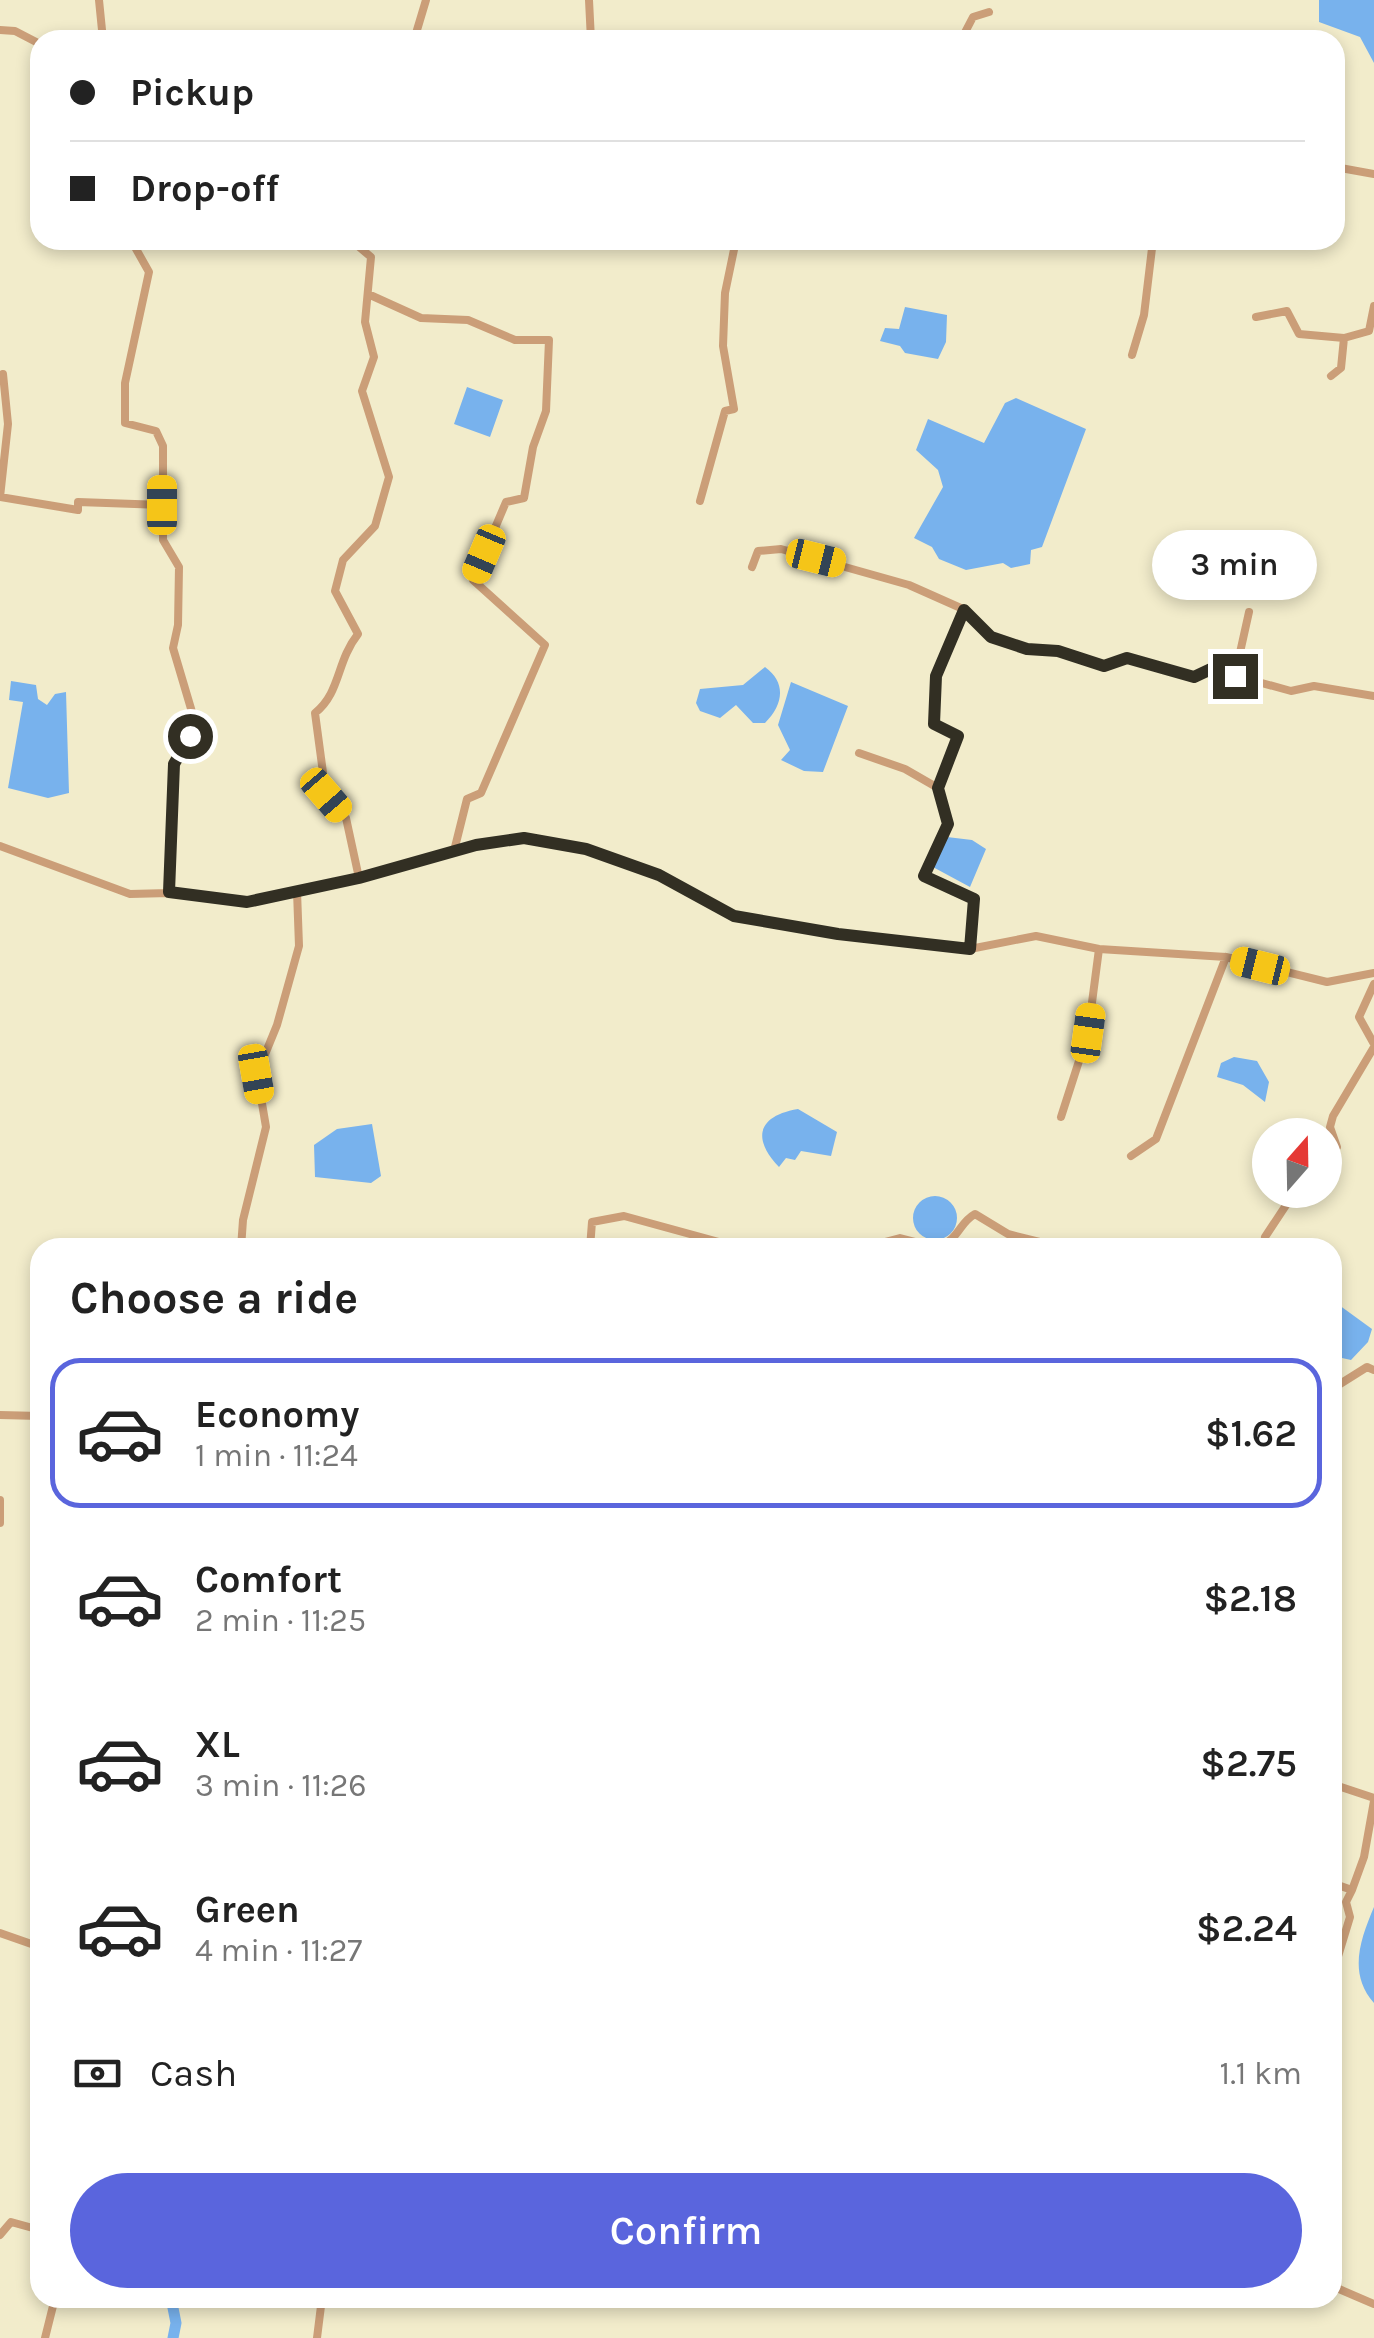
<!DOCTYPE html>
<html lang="en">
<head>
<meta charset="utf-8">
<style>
	body { margin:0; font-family:Karla,sans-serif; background:#f2f2f2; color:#222; height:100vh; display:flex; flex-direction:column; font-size:38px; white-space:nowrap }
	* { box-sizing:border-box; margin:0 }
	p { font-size:32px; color:#767676 }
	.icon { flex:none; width:55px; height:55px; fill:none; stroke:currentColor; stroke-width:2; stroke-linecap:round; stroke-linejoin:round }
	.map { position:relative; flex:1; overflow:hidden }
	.side { position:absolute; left:30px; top:1238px; width:1312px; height:1070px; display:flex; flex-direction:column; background:#fff; border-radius:30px; box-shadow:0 5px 15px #0003 }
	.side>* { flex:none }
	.hud { position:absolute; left:30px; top:30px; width:1315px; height:220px; border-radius:30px; box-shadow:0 5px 15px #0003; display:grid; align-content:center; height:220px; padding:0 40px; background:#fff }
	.needle { width:65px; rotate:20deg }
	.controls { position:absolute; left:1252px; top:1118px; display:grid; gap:20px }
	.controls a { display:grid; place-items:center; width:90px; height:90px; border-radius:50%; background:#fff; box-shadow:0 5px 15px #0003; font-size:50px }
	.end { position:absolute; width:45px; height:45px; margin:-22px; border:12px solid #322f23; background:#fff; box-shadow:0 0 0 5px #fff }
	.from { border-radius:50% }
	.bubble { position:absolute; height:70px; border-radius:35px; background:#fff; box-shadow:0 5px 15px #0003; font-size:32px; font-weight:600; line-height:70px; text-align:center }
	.car { position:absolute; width:30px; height:60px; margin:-30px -15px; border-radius:12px; box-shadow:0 0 8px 2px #0007; background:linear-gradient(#f5c518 24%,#345 0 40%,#f5c518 0 76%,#345 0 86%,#f5c518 0) }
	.hud b { display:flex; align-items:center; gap:35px; height:95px; font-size:38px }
	.hud b+b { border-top:2px solid #e0e0e0 }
	.hud i { width:25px; height:25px; background:#222 }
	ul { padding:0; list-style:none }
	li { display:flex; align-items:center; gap:30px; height:150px; margin:0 20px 15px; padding:0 20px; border:5px solid transparent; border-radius:30px }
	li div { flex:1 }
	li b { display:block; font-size:38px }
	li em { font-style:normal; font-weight:600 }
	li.current { border-color:#5a65dd }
	li>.icon { width:90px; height:90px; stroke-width:1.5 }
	h2 { padding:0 40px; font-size:45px; line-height:120px }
	.pay { display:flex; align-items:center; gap:25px; height:110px; padding:0 40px; font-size:38px }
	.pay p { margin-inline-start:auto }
	.primary-button { display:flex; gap:20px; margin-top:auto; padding:20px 40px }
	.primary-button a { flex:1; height:115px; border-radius:60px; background:#5a65dd; color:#fff; font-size:40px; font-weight:600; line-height:115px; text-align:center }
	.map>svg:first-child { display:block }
</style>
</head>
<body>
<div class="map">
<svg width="1374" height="2338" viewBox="0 0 1374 2338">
	<rect width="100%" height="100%" fill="#f2eccb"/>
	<path fill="#78b2ed" d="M1319,0H1374V63L1360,37L1319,22Z
		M905,307L947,315L946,342L938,359L905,353L900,346L880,341L885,328L899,329Z
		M467,387L503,400L490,437L454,424Z
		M1016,398L1086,429L1042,547L1031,550L1030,564L1011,568L1003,563L966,570L939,559L932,547L914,538L943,487L938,470L916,450L928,419L984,443L1005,403Z
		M765,667C787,683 783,705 765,723H753L736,705L720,718L700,711L696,703L700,689L743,685Z
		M11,681L36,685L38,699L47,705L55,694L66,692L69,793L48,798L8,788L23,702L9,700Z
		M791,682L848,706L823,772L804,771L781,760L790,750L778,725Z
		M947,837L972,840L986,849L970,887L931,866Z
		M1234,1057L1257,1061L1269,1082L1265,1102L1243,1085L1217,1077L1221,1063Z
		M798,1109L837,1132L831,1156L801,1151L795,1160L786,1158L779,1167C752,1139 757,1116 798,1109Z
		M372,1124L381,1176L371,1183L315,1177L314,1145L337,1129Z
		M913 1218a22 22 0 1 1 44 0a22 22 0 1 1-44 0Z
		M1339,1305L1372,1329L1368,1342L1351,1360L1333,1356V1311Z
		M1374,1907V2003C1348,1974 1360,1940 1374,1907Z"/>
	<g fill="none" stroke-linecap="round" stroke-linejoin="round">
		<path stroke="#78b2ed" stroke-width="11" d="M171,2298L176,2323L173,2338"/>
		<path stroke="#cb9e78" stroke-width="8" d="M99,0L103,40
			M589,0L591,40
			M0,30L15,31L40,44
			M414,40L426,0
			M961,40L973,17L989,12
			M1335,167L1374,174
			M131,240L149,272L125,383V423L156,431L163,446V540L179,567L178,625L173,648L192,712L190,736L174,764L169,893
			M351,240L371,257L365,322L374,357L362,391L389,477L375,526L343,560L335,591L358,634C336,662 341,692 315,713L326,795L346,818L359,878
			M368,294L421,318L468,320L515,340H549L546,411L533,447L524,498L506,502L473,580L545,645L481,793L467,799L454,851
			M1256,317L1287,311L1299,334L1344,338
			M1132,355L1144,315L1153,240
			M1331,376L1341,368L1344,338L1369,331L1374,306
			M0,497L78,510V502L163,505
			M0,497L8,424L3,374
			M700,501L725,411L734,409L723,346L725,293L736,240
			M752,567L758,551L781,549L909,585L963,609L991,637L1027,649L1058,651L1104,666L1127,658L1195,677L1211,669L1291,691L1314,686L1374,696
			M963,609L936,677L934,725L958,735L938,788L948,824L924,876L974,899L970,949
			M1235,675L1249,612
			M859,753L905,769L938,788
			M0,846L130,894L169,893L247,902L359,878L476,845L525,838L587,849L659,875L734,916L838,934L970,949L1036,936L1099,949L1226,957L1327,982L1374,973
			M1374,984L1359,1017L1374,1044
			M1061,1117L1088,1033L1099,949
			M1131,1156L1156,1139L1226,957
			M1325,1159L1337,1147L1330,1127L1333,1116L1374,1047
			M1265,1237L1296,1190
			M241,1248L243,1220L266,1127L257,1074L277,1025L299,946L297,891
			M590,1248L592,1222L624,1216L719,1242L777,1248
			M862,1248L900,1238L939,1248
			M939,1248C961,1236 959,1223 975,1214L1008,1234L1064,1248
			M1332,1389L1367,1367L1374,1370
			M0,1415L40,1416
			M0,1500V1523
			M1332,1784L1374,1798
			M1332,1883L1352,1890L1346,1902L1350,1917L1332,1976
			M1352,1890L1364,1857L1374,1801
			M0,1933L40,1947
			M0,2235L11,2222L40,2230
			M1332,2286L1374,2304
			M45,2338L55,2298
			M317,2338L322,2298"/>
	</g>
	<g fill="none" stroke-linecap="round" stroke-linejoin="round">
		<path stroke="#322f23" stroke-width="12" d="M190,736L174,764L169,892L247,902L359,878L476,845L524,838L586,849L659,875L734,916L838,934L970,949L974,899L924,876L948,824L938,788L958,736L934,724L936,676L964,610L991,637L1027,649L1058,651L1104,666L1127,658L1194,677L1211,669L1235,676"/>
	</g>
</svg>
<div class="controls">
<a><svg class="needle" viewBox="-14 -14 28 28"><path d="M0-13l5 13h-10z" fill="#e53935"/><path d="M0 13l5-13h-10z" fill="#767676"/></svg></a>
</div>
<i class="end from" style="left:190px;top:736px"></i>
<i class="end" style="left:1235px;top:676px"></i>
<div class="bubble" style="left:1152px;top:530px;width:165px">3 min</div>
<i class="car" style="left:162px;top:505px;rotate:0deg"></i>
<i class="car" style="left:484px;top:554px;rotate:203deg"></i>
<i class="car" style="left:816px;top:558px;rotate:104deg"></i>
<i class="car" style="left:326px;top:795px;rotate:139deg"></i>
<i class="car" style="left:1260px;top:966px;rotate:284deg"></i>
<i class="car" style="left:1088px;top:1033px;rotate:8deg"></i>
<i class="car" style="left:256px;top:1074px;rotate:170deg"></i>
<div class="hud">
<b><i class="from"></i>Pickup</b>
<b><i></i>Drop-off</b>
</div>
<section class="side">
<h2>Choose a ride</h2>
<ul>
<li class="current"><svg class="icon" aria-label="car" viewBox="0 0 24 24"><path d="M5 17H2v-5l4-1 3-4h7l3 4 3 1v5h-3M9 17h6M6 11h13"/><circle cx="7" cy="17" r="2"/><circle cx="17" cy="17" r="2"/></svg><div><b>Economy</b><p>1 min · 11:24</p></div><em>$1.62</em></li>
<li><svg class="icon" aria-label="car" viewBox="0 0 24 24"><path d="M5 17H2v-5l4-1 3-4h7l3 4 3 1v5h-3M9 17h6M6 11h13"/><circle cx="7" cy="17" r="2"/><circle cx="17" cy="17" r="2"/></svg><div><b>Comfort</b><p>2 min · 11:25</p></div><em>$2.18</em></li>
<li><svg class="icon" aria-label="car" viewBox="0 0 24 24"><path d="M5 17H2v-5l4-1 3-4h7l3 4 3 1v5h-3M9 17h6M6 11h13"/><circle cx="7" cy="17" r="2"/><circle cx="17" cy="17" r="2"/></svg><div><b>XL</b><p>3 min · 11:26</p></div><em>$2.75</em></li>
<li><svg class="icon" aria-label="car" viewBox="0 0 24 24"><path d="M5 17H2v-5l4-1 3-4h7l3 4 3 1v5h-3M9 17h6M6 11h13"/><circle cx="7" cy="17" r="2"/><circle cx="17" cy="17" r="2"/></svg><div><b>Green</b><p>4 min · 11:27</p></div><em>$2.24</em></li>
</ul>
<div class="pay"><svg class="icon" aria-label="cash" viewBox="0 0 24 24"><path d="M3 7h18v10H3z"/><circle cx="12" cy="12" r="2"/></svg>Cash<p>1.1 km</p></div>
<div class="primary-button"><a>Confirm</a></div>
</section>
</div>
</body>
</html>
